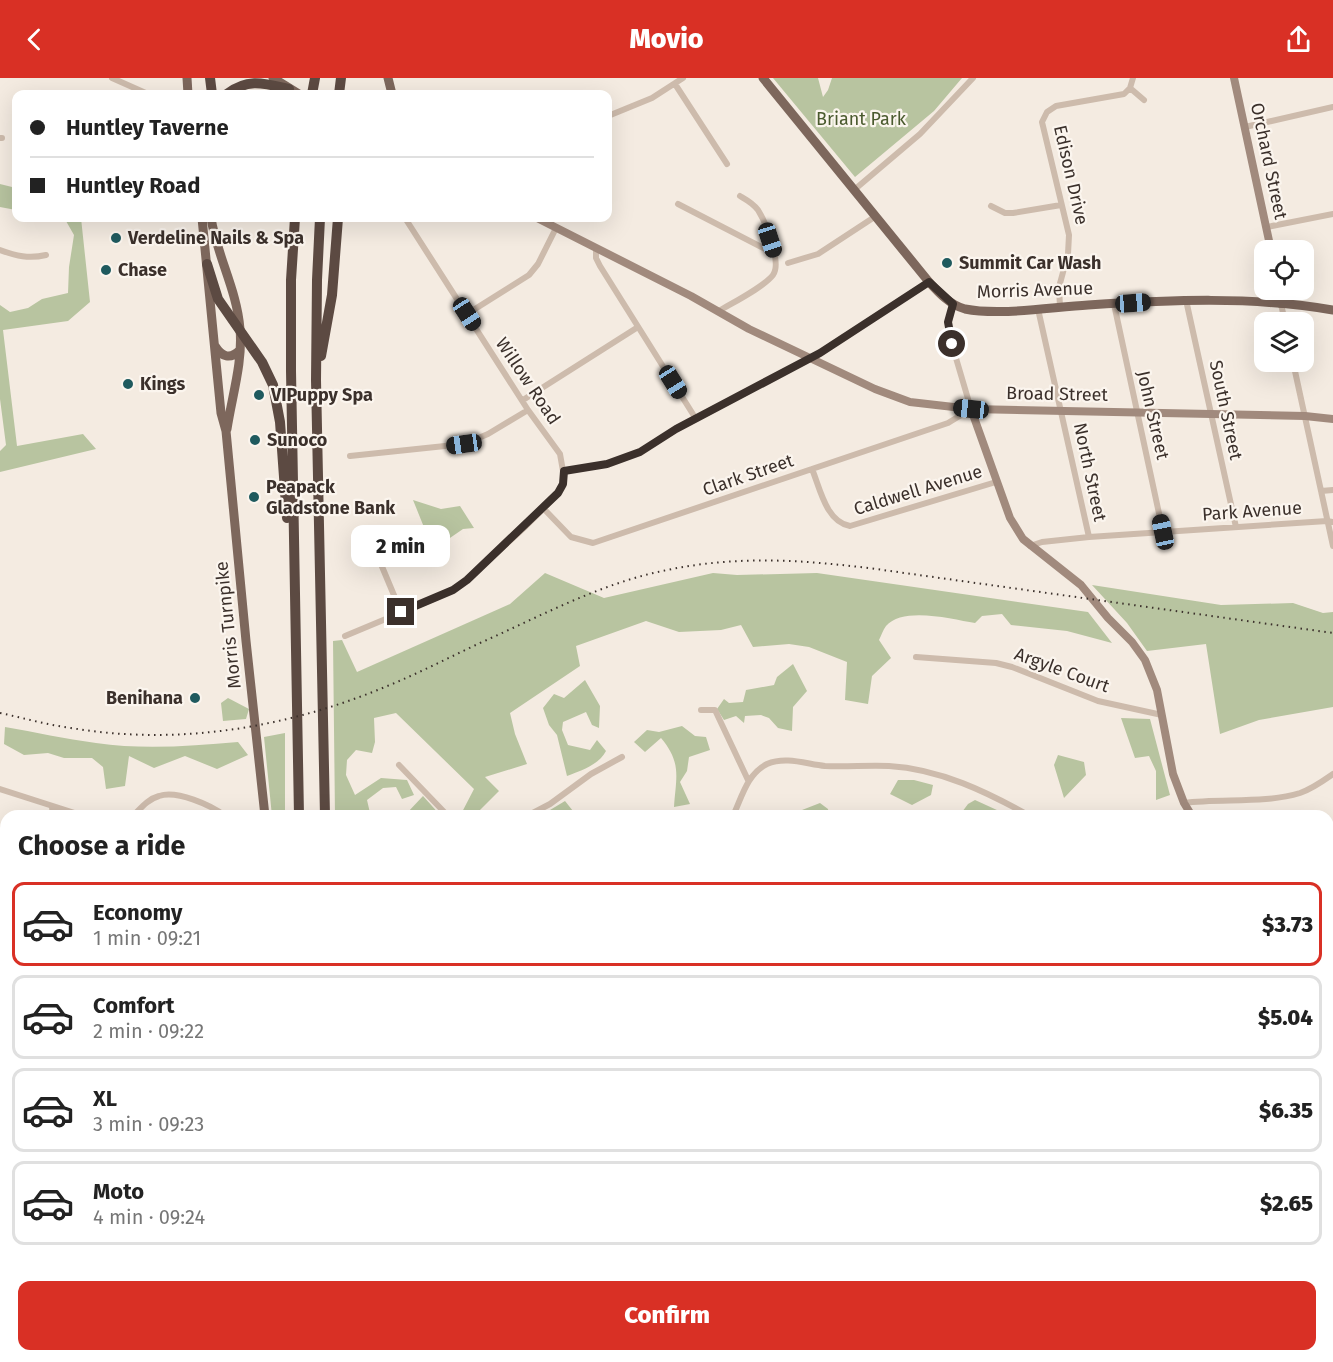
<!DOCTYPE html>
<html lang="en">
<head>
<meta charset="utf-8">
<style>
	body { margin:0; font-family:"Fira Sans",sans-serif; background:#f6f6f6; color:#222; height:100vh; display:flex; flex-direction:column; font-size:22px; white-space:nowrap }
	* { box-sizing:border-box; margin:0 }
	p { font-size:20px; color:#767676 }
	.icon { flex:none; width:33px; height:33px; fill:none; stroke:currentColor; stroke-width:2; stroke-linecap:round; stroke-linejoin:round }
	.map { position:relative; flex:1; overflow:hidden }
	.panel { position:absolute; left:0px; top:732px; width:1334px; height:552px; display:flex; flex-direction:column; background:#fff; border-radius:18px 18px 0 0; box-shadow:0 6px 24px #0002 }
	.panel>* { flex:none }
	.banner { position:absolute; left:12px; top:12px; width:600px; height:132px; border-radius:12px; box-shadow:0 6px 24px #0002; display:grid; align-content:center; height:132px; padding:0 18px; background:#fff }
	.fabs { position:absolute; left:1254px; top:162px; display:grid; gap:12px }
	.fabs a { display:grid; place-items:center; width:60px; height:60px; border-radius:12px; background:#fff; box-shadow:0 6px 24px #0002; font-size:30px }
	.end { position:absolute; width:27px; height:27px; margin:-14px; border:8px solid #3b302b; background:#fff; box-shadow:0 0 0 3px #fff }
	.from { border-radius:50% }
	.bubble { position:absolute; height:42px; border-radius:12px; background:#fff; box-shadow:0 6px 24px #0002; font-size:20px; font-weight:800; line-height:42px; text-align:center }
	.car { position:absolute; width:18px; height:36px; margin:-18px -9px; border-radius:8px; box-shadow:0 0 4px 2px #0007; background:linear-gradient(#222 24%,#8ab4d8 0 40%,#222 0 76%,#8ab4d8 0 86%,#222 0) }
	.banner b { display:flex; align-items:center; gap:21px; height:57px; font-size:22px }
	.banner b+b { border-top:2px solid #e0e0e0 }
	.banner i { width:15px; height:15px; background:#222 }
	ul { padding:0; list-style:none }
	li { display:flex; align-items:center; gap:18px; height:84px; margin:0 12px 9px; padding:0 6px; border:3px solid #e0e0e0; border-radius:12px }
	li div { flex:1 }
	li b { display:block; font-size:22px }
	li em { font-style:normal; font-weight:800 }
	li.current { border-color:#d93025 }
	li>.icon { width:54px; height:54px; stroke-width:1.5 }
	h2 { padding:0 18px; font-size:27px; line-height:72px }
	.action { display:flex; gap:12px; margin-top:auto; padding:12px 18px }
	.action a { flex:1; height:69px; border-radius:12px; background:#d93025; color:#fff; font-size:24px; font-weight:800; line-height:69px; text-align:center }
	header { display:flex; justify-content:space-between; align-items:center; height:78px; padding:0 18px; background:#d93025; color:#fff; font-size:27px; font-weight:800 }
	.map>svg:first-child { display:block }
</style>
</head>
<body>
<header><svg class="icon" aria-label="back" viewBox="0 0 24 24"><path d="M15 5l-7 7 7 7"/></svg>Movio<svg class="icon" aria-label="share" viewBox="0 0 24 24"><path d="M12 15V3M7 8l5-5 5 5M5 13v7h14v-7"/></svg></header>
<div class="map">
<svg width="1333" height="1284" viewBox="0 0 1333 1284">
	<rect width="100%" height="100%" fill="#f4ebe1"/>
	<path fill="#b8c4a0" d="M773,0H818L823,19L828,12L832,0H962L934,33L855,99Z
		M0,106L16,110V132L0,129Z
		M51,140H81L90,224L68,243L3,252L17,368L83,356L96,371L0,394V373L6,367L0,321V227L10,234L28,230L42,221L68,215L69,189L74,157L66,143Z
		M413,422L441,431L460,428L474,450L463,451L447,462L446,473L436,479Z
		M545,495L604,520L713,495L737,497L817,495L1088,534L1112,565L1067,553L1011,547L1002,536L982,538L975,545C952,541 903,528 886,548C883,552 881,558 879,562L891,580L872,598L868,626L845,622L847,584L809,569L789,566L753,569L741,547L721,552L679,554L646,543L576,568L580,588L510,635L515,656L527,686L485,699L499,713L474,738H460L474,711L396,635L374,640L375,664L372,675L356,672L347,682L346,697L355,717L381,700L407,702L414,717L402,721L396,709L383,710L367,722L370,735L383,738H335L333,563L342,562L357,594L510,526Z
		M1092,507L1221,527L1293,525L1323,535L1333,534V629L1259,642L1220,656L1206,566L1147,573L1127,545Z
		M793,586L807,613L793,629L792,653L778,650L769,640L761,637L745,638L744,645L736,638L724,642L717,631L724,621L729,625L743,624L746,612L774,607L777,599Z
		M585,602L600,628L599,650L592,647L586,634L563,644L562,652L568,667L590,672L597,662L606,673C599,687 580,693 567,698L557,657L549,647L543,630L554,616L564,620Z
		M228,620L249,631L246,641L223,643L221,625Z
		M1121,640L1150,641L1170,717L1156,722V693L1149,678L1135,680Z
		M682,648L695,658L706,659L710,672L689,679L687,693L680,704L690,726L674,729C676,699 682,685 661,660L645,674L634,664L647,652L659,654Z
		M5,649C35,654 65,661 96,665C143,672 191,668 238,664L248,677L217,691L185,678L154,690L129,678L125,708L106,711L103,689L92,680H64L48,675L24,677L4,666Z
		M285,655V738H272L264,659Z
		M1058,677L1084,684L1086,697L1064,720L1054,687Z
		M898,702H914L933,707L931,717L912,727L890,716Z
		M423,718L441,738H392L407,735Z
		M975,722L1010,738H959L968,726Z
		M565,723L577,738H540Z
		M820,725L828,731L829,738H784L793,732H802Z
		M1333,813V858L1328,859V814Z
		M0,1120L6,1130V1167L1,1171Z
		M1101,1278H1148L1144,1284H1098Z"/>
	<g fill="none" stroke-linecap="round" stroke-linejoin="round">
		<path stroke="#cdbbac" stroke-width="6" d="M112,0L148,16
			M675,6L727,86
			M1130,10L1144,22
			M608,38L652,20L683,0
			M1245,49L1333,29
			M0,60H2
			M854,112L920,56L973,0
			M678,126L775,176
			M991,128L1005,135H1013L1061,127
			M1267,149L1333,136
			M596,170V180L600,188L696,341
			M0,172C16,178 29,181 46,177
			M788,185L818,176L876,138
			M1186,222L1236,449
			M1114,226L1163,454
			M1281,226L1285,244
			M1060,229L1059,209L1068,176L1069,157L1042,44L1047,34L1056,28L1124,16L1130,10L1133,0
			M1038,231L1089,459
			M719,233C732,225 764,209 773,197C782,185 766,145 758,132C753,125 747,122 740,118
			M467,236L529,197L538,186L556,150
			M1293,284L1333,468
			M523,322L638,249
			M350,378L464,366L488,356L528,332
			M812,391C820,410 826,444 850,448L996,404
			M563,393L607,386L640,374L677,351L820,275L929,204
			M1321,413L1333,412
			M543,430L571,459L593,465L948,345L971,331L948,253V244L953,226
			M379,462L378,479L401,534
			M1030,468L1042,464L1089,459L1327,443L1333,444
			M345,558L436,520L461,507L526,448L554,420L563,406V393L560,376L528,332L405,140
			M916,579L996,585L1012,589L1098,623L1162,637
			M701,632H715L748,702
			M399,687L448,738
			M0,711L84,738
			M1184,725C1222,720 1264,726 1300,715C1312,711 1323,703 1333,696
			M52,729L53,738
			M133,738C141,730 148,721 159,718C177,712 211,727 225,738
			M527,738L550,726L591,696L622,679
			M733,738C742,719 747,696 767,686C786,678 806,686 825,688C847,689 868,687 889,688C940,691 987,714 1030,738
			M0,978L6,994
			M1328,991L1333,986
			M0,1044L6,1040
			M1328,1215L1333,1211
			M0,1262L6,1270
			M12,1278L15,1284
			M459,1278C498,1280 538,1284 576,1278
			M750,1278L756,1284
			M938,1278L944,1284
			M159,1284L160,1278
			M358,1284L359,1278
			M1245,1284L1252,1278"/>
		<path stroke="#a18a7d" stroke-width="8" d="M1234,0L1271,172
			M537,140L691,218L749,251L875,311L910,324L971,331L1305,338L1333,341
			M1278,212L1281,226
			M971,331L1010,440L1023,461L1081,507L1108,540L1132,564L1145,582L1157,612L1173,696L1184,725L1192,738
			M1328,1166L1333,1172
			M0,1218L6,1219
			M84,1278L93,1284"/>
		<path stroke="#7d675c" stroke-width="9" d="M187,0L188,16
			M273,0L299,16
			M388,0L392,16
			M763,0L929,204C939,215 950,227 965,231C1000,238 1052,229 1088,227C1170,222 1252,218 1333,232
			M202,140L221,335L226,353L246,563L265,738
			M211,140C217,178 237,212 240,251C243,284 232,318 227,351
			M215,268C222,279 230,282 240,272
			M236,1284L237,1278
			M305,1284L306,1278"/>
		<path stroke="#5c4a42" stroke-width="10" d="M210,0L212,16
			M227,16C248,0 263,5 289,11
			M312,16L315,0
			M339,16L341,0
			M295,140L291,202V293L299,738
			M320,140L317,202L316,302L325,738
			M207,186L218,221L262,284L273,307L280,344L287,440
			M321,278L332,217L338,140
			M253,1284L254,1278
			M280,1284L281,1278
			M295,1284L296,1278"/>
		<path stroke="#3b302b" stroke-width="2" stroke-dasharray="1.5 4.5" stroke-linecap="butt" d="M0,635C24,640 47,647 71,650C178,668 286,650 385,609C417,596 448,580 480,565C541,538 601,505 667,492C740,477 804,482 876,491L1333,555"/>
	</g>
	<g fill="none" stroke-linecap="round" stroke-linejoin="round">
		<path stroke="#3b302b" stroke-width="8" d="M401,534L453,512L467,502L558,415L563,406L564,393L607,386L640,374L676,351L820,275L929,204L953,226L948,244L952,266"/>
	</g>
	<g fill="#1f5a5e" stroke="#fbf5ee" stroke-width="2">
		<circle cx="116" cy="160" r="6"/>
		<circle cx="947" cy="185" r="6"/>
		<circle cx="106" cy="192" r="6"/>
		<circle cx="128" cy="306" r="6"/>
		<circle cx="259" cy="317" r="6"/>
		<circle cx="255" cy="362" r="6"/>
		<circle cx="254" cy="419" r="6"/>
		<circle cx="195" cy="620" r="6"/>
	</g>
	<g text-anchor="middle" stroke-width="4.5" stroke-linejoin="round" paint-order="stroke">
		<g font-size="18" fill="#4a5a2e" stroke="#fbf5ee">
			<text x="861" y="47">Briant Park</text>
		</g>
		<g font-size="18" fill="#3b302b" stroke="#fbf5ee">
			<text transform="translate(1269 83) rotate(78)" y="6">Orchard Street</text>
			<text transform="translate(1071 97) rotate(77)" y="6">Edison Drive</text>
			<text transform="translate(1035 212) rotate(-2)" y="6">Morris Avenue</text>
			<text transform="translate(528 303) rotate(56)" y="6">Willow Road</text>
			<text transform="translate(1057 316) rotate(1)" y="6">Broad Street</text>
			<text transform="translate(1226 332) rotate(78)" y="6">South Street</text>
			<text transform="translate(1153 337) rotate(77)" y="6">John Street</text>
			<text transform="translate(1090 394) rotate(78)" y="6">North Street</text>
			<text transform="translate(748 397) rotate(-19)" y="6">Clark Street</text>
			<text transform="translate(918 412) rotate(-17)" y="6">Caldwell Avenue</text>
			<text transform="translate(1252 433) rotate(-4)" y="6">Park Avenue</text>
			<text transform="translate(228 547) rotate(-96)" y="6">Morris Turnpike</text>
			<text transform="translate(1062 592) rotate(20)" y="6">Argyle Court</text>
		</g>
		<g font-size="18" font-weight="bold" fill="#3b302b" stroke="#fbf5ee" text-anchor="start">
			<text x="128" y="166">Verdeline Nails &amp; Spa</text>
			<text x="959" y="191">Summit Car Wash</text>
			<text x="118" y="198">Chase</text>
			<text x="140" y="312">Kings</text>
			<text x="271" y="323">VIPuppy Spa</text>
			<text x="267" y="368">Sunoco</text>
			<text x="266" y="415">Peapack<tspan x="266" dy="21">Gladstone Bank</tspan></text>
			<text x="183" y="626" text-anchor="end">Benihana</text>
		</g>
	</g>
</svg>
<div class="fabs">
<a><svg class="icon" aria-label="locate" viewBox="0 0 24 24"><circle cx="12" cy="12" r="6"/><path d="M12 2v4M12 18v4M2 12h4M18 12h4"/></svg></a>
<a><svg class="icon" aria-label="layers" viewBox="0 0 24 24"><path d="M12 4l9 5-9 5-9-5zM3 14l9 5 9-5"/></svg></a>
</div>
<i class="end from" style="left:952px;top:266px"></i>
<i class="end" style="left:401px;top:534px"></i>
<div class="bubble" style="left:351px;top:447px;width:99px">2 min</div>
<i class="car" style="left:770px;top:162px;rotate:162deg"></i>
<i class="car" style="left:1133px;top:225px;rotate:86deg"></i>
<i class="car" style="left:467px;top:236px;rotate:147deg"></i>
<i class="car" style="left:673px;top:304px;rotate:148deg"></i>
<i class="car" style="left:971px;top:331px;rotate:276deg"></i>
<i class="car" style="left:464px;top:366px;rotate:262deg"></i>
<i class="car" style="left:1163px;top:454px;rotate:348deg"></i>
<div class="banner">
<b><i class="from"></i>Huntley Taverne</b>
<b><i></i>Huntley Road</b>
</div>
<section class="panel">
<h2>Choose a ride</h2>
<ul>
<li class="current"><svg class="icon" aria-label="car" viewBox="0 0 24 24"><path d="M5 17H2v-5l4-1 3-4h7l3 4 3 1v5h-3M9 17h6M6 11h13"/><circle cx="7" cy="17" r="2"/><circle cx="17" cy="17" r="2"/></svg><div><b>Economy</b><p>1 min · 09:21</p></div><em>$3.73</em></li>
<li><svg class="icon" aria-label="car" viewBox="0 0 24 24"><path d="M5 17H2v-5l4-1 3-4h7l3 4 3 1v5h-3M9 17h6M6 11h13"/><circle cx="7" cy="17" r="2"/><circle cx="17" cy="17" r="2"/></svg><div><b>Comfort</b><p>2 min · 09:22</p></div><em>$5.04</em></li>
<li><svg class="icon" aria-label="car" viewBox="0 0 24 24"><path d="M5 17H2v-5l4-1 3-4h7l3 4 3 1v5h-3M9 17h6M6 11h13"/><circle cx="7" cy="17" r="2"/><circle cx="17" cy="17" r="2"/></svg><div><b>XL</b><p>3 min · 09:23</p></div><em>$6.35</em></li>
<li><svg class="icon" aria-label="car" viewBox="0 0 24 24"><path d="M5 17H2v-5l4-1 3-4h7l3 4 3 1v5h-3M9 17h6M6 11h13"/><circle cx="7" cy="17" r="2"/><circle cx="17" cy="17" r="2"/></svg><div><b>Moto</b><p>4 min · 09:24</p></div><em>$2.65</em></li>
</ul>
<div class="action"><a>Confirm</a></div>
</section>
</div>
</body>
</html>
